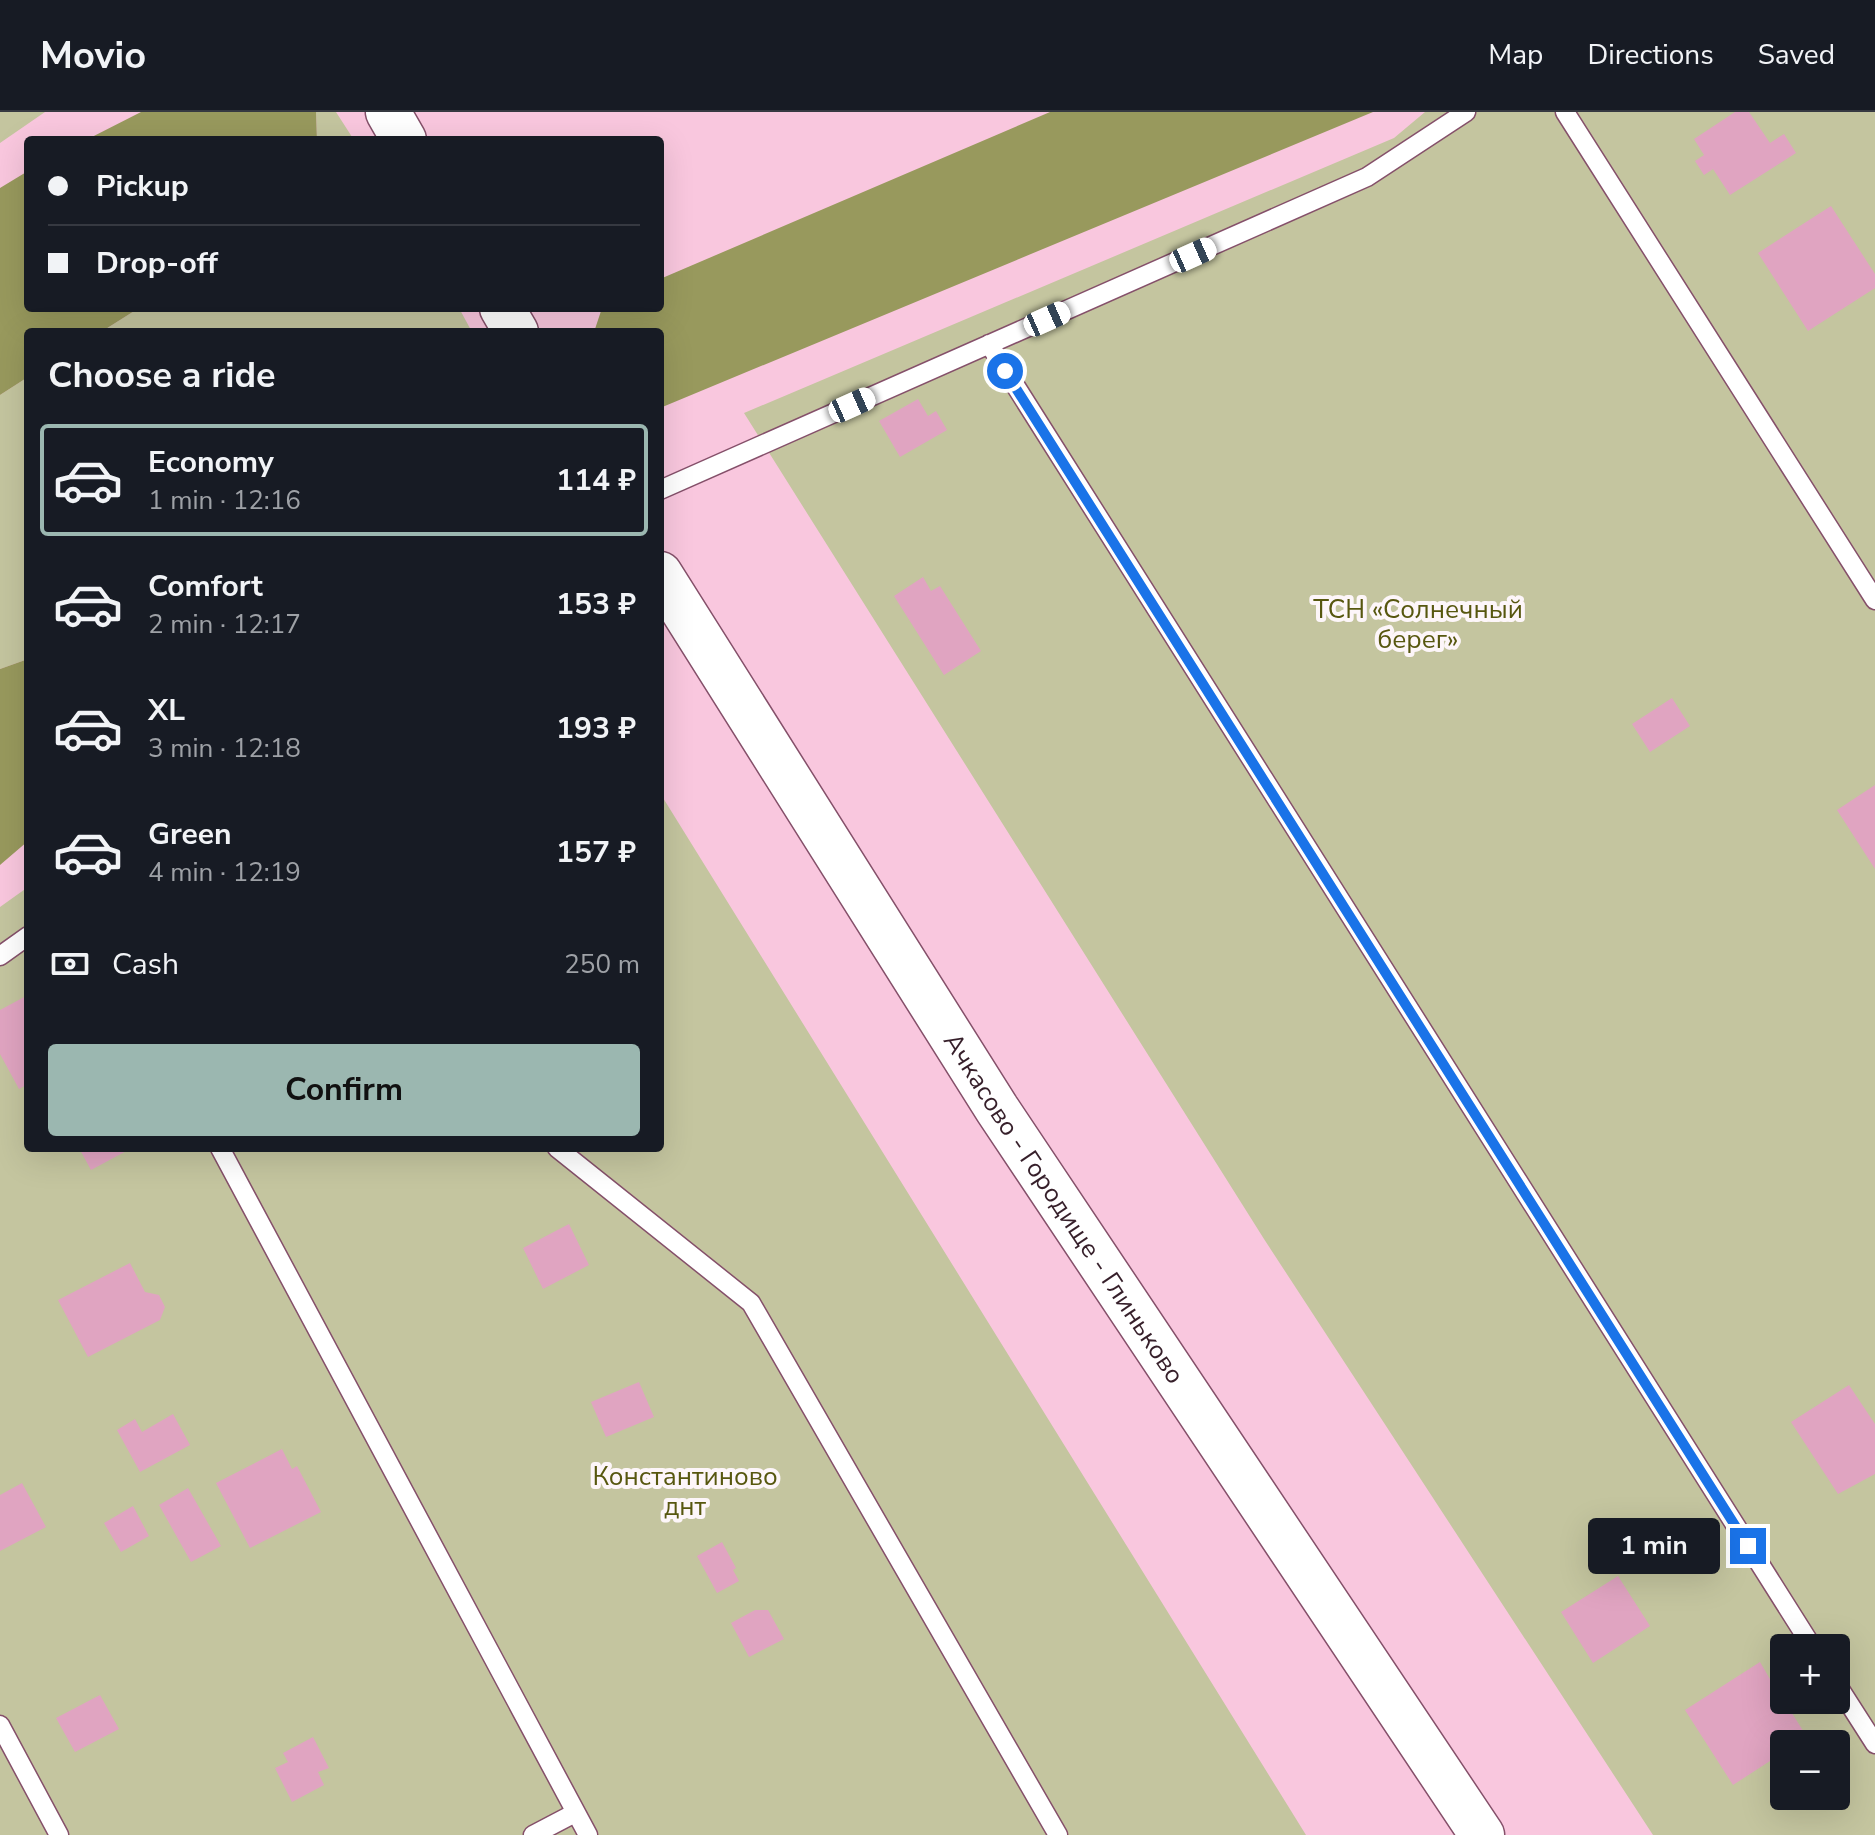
<!DOCTYPE html>
<html lang="en">
<head>
<meta charset="utf-8">
<style>
	body { margin:0; font-family:"Nunito Sans",sans-serif; background:#20242c; color:#f1f3f6; height:100vh; display:flex; flex-direction:column; font-size:30px; white-space:nowrap }
	* { box-sizing:border-box; margin:0 }
	p { font-size:26px; color:#9ea1a6 }
	.icon { flex:none; width:44px; height:44px; fill:none; stroke:currentColor; stroke-width:2; stroke-linecap:round; stroke-linejoin:round }
	.map { position:relative; flex:1; overflow:hidden }
	.sheet { position:absolute; left:24px; top:216px; width:640px; height:824px; display:flex; flex-direction:column; background:#171b24; border-radius:8px; box-shadow:0 8px 32px #0002 }
	.sheet>* { flex:none }
	.guide { position:absolute; left:24px; top:24px; width:640px; height:176px; border-radius:8px; box-shadow:0 8px 32px #0002; display:grid; align-content:center; height:176px; padding:0 24px; background:#171b24 }
	.fabs { position:absolute; left:1770px; top:1522px; display:grid; gap:16px }
	.fabs a { display:grid; place-items:center; width:80px; height:80px; border-radius:8px; background:#171b24; box-shadow:0 8px 32px #0002; font-size:40px }
	.end { position:absolute; width:36px; height:36px; margin:-18px; border:10px solid #1a73e8; background:#fff; box-shadow:0 0 0 4px #fff }
	.from { border-radius:50% }
	.bubble { position:absolute; height:56px; border-radius:8px; background:#171b24; box-shadow:0 8px 32px #0002; font-size:26px; font-weight:700; line-height:56px; text-align:center }
	.car { position:absolute; width:24px; height:48px; margin:-24px -12px; border-radius:10px; box-shadow:0 0 6px 2px #0007; background:linear-gradient(#fff 24%,#345 0 40%,#fff 0 76%,#345 0 86%,#fff 0) }
	.guide b { display:flex; align-items:center; gap:28px; height:76px; font-size:30px }
	.guide b+b { border-top:2px solid #363941 }
	.guide i { width:20px; height:20px; background:#f1f3f6 }
	ul { padding:0; list-style:none }
	li { display:flex; align-items:center; gap:24px; height:112px; margin:0 16px 12px; padding:0 8px; border:4px solid transparent; border-radius:8px }
	li div { flex:1 }
	li b { display:block; font-size:30px }
	li em { font-style:normal; font-weight:700 }
	li.active { border-color:#9bb7b0 }
	li>.icon { width:72px; height:72px; stroke-width:1.5 }
	h2 { padding:0 24px; font-size:36px; line-height:96px }
	.pay { display:flex; align-items:center; gap:20px; height:88px; padding:0 24px; font-size:30px }
	.pay p { margin-inline-start:auto }
	.action { display:flex; gap:16px; margin-top:auto; padding:16px 24px }
	.action a { flex:1; height:92px; border-radius:8px; background:#9bb7b0; color:#111; font-size:32px; font-weight:700; line-height:92px; text-align:center }
	header { display:flex; align-items:center; gap:48px; box-sizing:border-box; height:112px; padding:0 40px; background:#171b24; border-bottom:2px solid #363941 }
	header strong { font-size:38px }
	nav { display:flex; gap:44px; margin-inline-start:auto; font-size:28px }
	.map>svg:first-child { display:block }
</style>
</head>
<body>
<header>
<strong>Movio</strong>
<nav><a>Map</a><a>Directions</a><a>Saved</a></nav>
</header>
<div class="map">
<svg width="1875" height="1723" viewBox="0 0 1875 1723">
	<rect width="100%" height="100%" fill="#f9c7de"/>
	<path fill="#c4c59f" fill-rule="evenodd" d="M0,0H45L0,31Z
		M316,0H336L354,28H317Z
		M1425,0H1875V1723H1653L1264,1127L744,301L1394,26ZM1784,1536H1836V1588H1784ZM1784,1632H1836V1684H1784Z
		M139,196H459L472,220H101Z
		M28,265V547L0,557V283Z
		M660,681L1306,1723H0V795L28,775V1036H660Z"/>
	<path fill="#98995d" d="M141,0H316L317,28H86Z
		M1050,0H1373L660,296V220H594L602,196H660V167Z
		M28,59V196H139L101,220H28V265L0,283V76Z
		M28,547V729L0,753V557Z"/>
	<path fill="#e0a4c1" d="M1735,0H1749L1770,31L1784,22L1796,41L1730,83L1713,57L1704,63L1695,49L1704,43L1694,27Z
		M1831,94L1875,162V176L1808,219L1758,141Z
		M918,287L928,304L936,299L947,318L900,345L879,309Z
		M923,465L931,479L940,474L981,539L944,563L894,484Z
		M1672,586L1690,614L1650,640L1632,612Z
		M1875,673V757L1837,698Z
		M28,883V972L19,977L0,942V898Z
		M79,1036H132L91,1058Z
		M569,1112L589,1153L543,1177L523,1136Z
		M130,1151L145,1180L159,1183L165,1195L160,1208L88,1245L58,1188Z
		M639,1270L654,1305L606,1325L591,1290Z
		M1849,1273L1875,1312V1362L1838,1382L1791,1310Z
		M173,1302L190,1333L140,1360L117,1318L135,1307L142,1320Z
		M282,1337L292,1357L297,1354L321,1400L250,1436L216,1371Z
		M22,1371L46,1415L0,1439V1383Z
		M188,1376L221,1434L191,1450L159,1393Z
		M133,1394L149,1424L121,1440L104,1411Z
		M722,1430L736,1456L733,1458L739,1469L717,1481L697,1444Z
		M1618,1464L1650,1514L1593,1551L1561,1500Z
		M755,1498H768L784,1527L749,1545L731,1511Z
		M1760,1550L1774,1574L1784,1567V1588H1805L1790,1598L1807,1625L1797,1632H1784V1640L1733,1673L1685,1598Z
		M100,1583L119,1617L75,1640L56,1606Z
		M313,1625L329,1656L318,1660L324,1673L292,1690L275,1656L288,1650L283,1641Z"/>
	<g fill="none" stroke-linecap="round" stroke-linejoin="round">
		<defs>
			<path id="lane" d="M1565,0L1875,488
				M989,232L1813,1536
				M660,378L1367,65L1466,0
				M0,844L28,824
				M220,1036L588,1723
				M557,1036L751,1191L1058,1723
				M1836,1571L1875,1632
				M0,1613L59,1723
				M533,1723L575,1701"/>
			<g id="secondary">
				<path d="M388,0L404,28"/>
				<path d="M502,196L516,220"/>
				<path id="s1" d="M660,462L997,997L1482,1723"/>
			</g>
		</defs>
		<use href="#lane" stroke="#85506a" stroke-width="21"/>
		<use href="#secondary" stroke="#85506a" stroke-width="47"/>
		<use href="#lane" stroke="#fff" stroke-width="18"/>
		<use href="#secondary" stroke="#fff" stroke-width="44"/>
	</g>
	<g fill="none" stroke-linecap="round" stroke-linejoin="round">
		<path stroke="#1a73e8" stroke-width="10" d="M1005,259L1748,1434"/>
	</g>
	<g text-anchor="middle" stroke-width="8" stroke-linejoin="round" paint-order="stroke">
		<g font-size="26" fill="#57570f" stroke="#fdf6f9">
			<text x="1418" y="506">ТСН «Солнечный<tspan x="1418" dy="30">берег»</tspan></text>
			<text x="685" y="1373">Константиново<tspan x="685" dy="30">днт</tspan></text>
		</g>
		<g font-size="26" fill="#361f2a" stroke="#fdf6f9">
			<text dy="9" stroke="none"><textPath href="#s1" startOffset="752">Ачкасово - Городище - Глиньково</textPath></text>
		</g>
	</g>
</svg>
<div class="fabs">
<a>+</a>
<a>−</a>
</div>
<i class="end from" style="left:1005px;top:259px"></i>
<i class="end" style="left:1748px;top:1434px"></i>
<div class="bubble" style="left:1588px;top:1406px;width:132px">1 min</div>
<i class="car" style="left:1193px;top:143px;rotate:66deg"></i>
<i class="car" style="left:1047px;top:207px;rotate:66deg"></i>
<i class="car" style="left:852px;top:293px;rotate:66deg"></i>
<div class="guide">
<b><i class="from"></i>Pickup</b>
<b><i></i>Drop-off</b>
</div>
<section class="sheet">
<h2>Choose a ride</h2>
<ul>
<li class="active"><svg class="icon" aria-label="car" viewBox="0 0 24 24"><path d="M5 17H2v-5l4-1 3-4h7l3 4 3 1v5h-3M9 17h6M6 11h13"/><circle cx="7" cy="17" r="2"/><circle cx="17" cy="17" r="2"/></svg><div><b>Economy</b><p>1 min · 12:16</p></div><em>114 ₽</em></li>
<li><svg class="icon" aria-label="car" viewBox="0 0 24 24"><path d="M5 17H2v-5l4-1 3-4h7l3 4 3 1v5h-3M9 17h6M6 11h13"/><circle cx="7" cy="17" r="2"/><circle cx="17" cy="17" r="2"/></svg><div><b>Comfort</b><p>2 min · 12:17</p></div><em>153 ₽</em></li>
<li><svg class="icon" aria-label="car" viewBox="0 0 24 24"><path d="M5 17H2v-5l4-1 3-4h7l3 4 3 1v5h-3M9 17h6M6 11h13"/><circle cx="7" cy="17" r="2"/><circle cx="17" cy="17" r="2"/></svg><div><b>XL</b><p>3 min · 12:18</p></div><em>193 ₽</em></li>
<li><svg class="icon" aria-label="car" viewBox="0 0 24 24"><path d="M5 17H2v-5l4-1 3-4h7l3 4 3 1v5h-3M9 17h6M6 11h13"/><circle cx="7" cy="17" r="2"/><circle cx="17" cy="17" r="2"/></svg><div><b>Green</b><p>4 min · 12:19</p></div><em>157 ₽</em></li>
</ul>
<div class="pay"><svg class="icon" aria-label="cash" viewBox="0 0 24 24"><path d="M3 7h18v10H3z"/><circle cx="12" cy="12" r="2"/></svg>Cash<p>250 m</p></div>
<div class="action"><a>Confirm</a></div>
</section>
</div>
</body>
</html>
